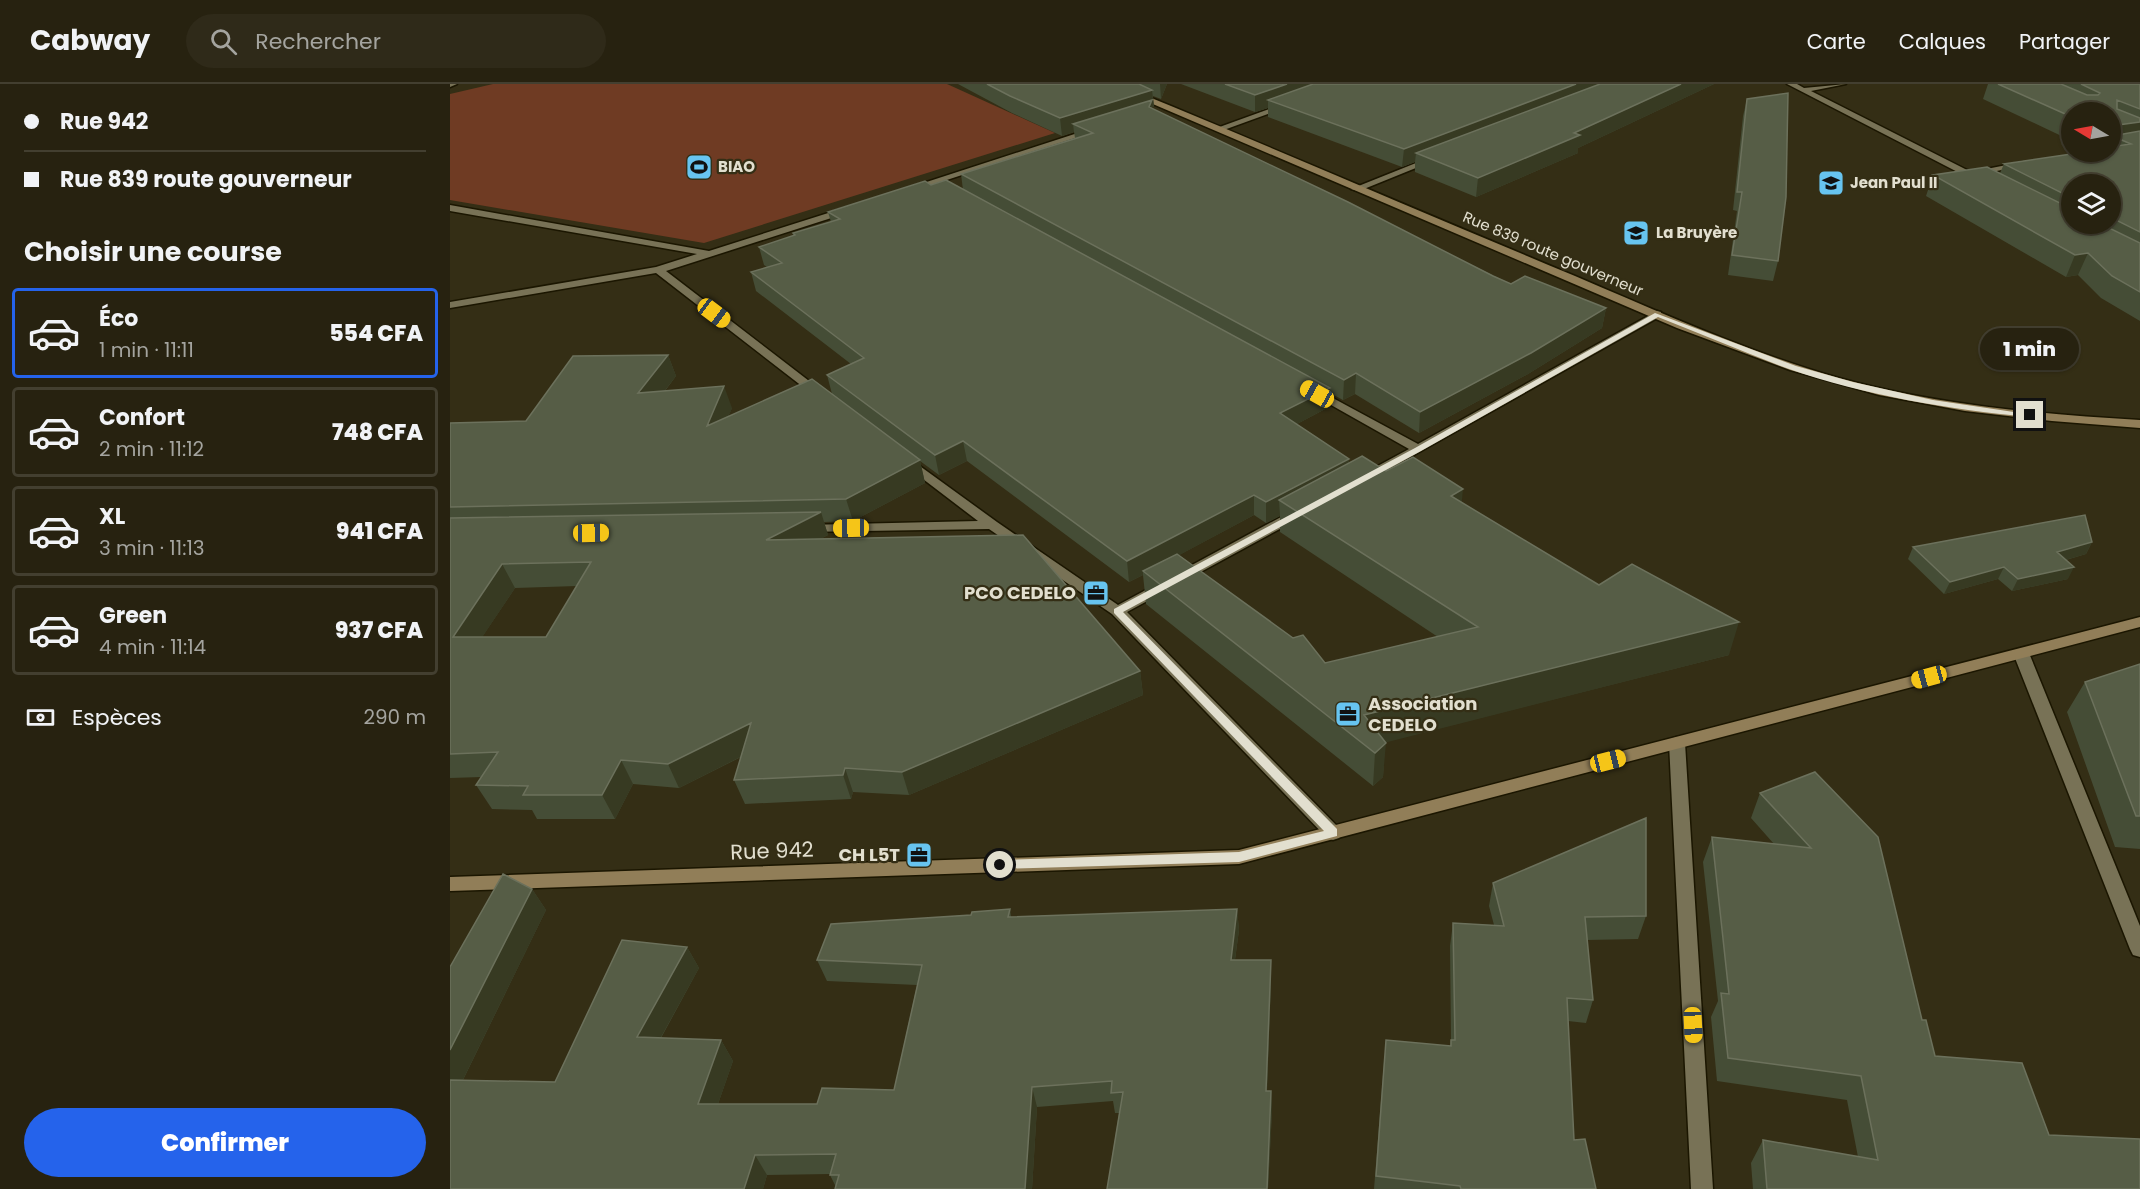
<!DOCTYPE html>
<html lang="fr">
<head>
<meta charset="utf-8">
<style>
	body { margin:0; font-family:Poppins,sans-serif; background:#2f2a19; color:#f1f3f6; height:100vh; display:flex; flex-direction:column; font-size:22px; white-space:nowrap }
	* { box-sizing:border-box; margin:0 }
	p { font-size:20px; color:#a4a49f }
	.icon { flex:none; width:33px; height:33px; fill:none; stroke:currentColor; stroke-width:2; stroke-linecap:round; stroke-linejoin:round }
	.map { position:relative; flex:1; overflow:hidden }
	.sheet { display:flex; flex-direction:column; background:#272210; width:450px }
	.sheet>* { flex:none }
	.banner { display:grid; align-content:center; height:132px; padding:0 24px; background:#272210 }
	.needle { width:39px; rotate:280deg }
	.buttons { position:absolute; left:1611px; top:18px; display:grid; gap:12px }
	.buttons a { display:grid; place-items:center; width:60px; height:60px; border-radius:50%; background:#272210; box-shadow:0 2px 4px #0004,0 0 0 2px #433f30; font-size:30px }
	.end { position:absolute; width:27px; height:27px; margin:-14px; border:8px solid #e2dfcf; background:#111; box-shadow:0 0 0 3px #111 }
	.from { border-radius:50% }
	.bubble { position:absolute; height:42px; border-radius:21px; background:#272210; box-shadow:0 2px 4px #0004,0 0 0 2px #433f30; font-size:20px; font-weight:800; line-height:42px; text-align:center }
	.car { position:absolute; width:18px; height:36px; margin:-18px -9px; border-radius:8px; box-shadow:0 0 4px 2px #0007; background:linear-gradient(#f5c518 24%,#345 0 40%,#f5c518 0 76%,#345 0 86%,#f5c518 0) }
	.banner b { display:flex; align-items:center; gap:21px; height:57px; font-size:22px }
	.banner b+b { border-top:2px solid #433f30 }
	.banner i { width:15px; height:15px; background:#f1f3f6 }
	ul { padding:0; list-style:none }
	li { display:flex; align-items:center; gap:18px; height:90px; margin:0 12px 9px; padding:0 12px; border:3px solid #433f30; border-radius:6px }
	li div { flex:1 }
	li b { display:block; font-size:22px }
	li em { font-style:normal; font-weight:800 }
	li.selected { border-color:#2563eb }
	li>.icon { width:54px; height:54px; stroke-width:1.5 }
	h2 { padding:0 24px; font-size:27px; line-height:72px }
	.pay { display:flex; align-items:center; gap:15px; height:66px; padding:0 24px; font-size:22px }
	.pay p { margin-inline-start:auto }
	.action { display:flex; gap:12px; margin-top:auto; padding:12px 24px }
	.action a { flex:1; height:69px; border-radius:36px; background:#2563eb; color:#fff; font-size:24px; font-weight:800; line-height:69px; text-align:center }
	header { display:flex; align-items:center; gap:36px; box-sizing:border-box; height:84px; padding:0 30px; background:#272210; border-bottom:2px solid #433f30 }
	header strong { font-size:28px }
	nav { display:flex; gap:33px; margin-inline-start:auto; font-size:21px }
	.search { width:420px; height:54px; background:#2f2a19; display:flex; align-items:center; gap:15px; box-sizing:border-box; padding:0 21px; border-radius:33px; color:#a4a49f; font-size:22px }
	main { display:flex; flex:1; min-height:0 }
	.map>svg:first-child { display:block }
</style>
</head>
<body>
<header>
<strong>Cabway</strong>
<div class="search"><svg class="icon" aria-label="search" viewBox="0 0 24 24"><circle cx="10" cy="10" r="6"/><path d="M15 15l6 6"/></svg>Rechercher</div>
<nav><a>Carte</a><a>Calques</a><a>Partager</a></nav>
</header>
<main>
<section class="sheet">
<div class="banner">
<b><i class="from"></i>Rue 942</b>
<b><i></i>Rue 839 route gouverneur</b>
</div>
<h2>Choisir une course</h2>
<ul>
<li class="selected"><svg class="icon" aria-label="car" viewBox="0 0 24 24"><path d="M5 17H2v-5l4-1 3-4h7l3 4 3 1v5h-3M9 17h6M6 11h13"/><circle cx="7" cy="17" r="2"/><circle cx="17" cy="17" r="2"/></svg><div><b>Éco</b><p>1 min · 11:11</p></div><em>554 CFA</em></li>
<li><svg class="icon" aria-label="car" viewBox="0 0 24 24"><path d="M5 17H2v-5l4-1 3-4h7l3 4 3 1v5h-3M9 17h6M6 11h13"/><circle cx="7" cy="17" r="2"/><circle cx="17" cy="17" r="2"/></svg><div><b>Confort</b><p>2 min · 11:12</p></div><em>748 CFA</em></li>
<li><svg class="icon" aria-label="car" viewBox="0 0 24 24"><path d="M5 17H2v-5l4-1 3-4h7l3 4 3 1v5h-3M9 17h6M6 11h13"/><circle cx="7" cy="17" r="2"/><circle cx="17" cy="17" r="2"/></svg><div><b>XL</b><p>3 min · 11:13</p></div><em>941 CFA</em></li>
<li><svg class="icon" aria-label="car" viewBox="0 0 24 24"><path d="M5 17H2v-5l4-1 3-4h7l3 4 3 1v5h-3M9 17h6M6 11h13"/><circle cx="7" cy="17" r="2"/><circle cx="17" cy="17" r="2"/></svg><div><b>Green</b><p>4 min · 11:14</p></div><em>937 CFA</em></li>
</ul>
<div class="pay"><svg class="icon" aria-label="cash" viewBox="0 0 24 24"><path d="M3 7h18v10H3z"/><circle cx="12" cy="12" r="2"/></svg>Espèces<p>290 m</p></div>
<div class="action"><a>Confirmer</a></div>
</section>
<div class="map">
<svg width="1690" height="1105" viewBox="0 0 1690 1105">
	<rect width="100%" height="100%" fill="#342e15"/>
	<path fill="#6f3b23" d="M43,0H497L605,49L254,159L0,116V10Z"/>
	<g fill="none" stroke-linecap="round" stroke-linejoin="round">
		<defs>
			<path id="street" d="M0,0H7L0,3Z
				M1337,0H1347L1354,4L1396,0L1361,7L1521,88L1572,78L1576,81L1527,91L1532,95L1525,97Z
				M833,20L840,22L771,47L764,45Z
				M640,45L647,47L463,107L455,105Z
				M981,73L988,75L909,107L901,105Z
				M0,121L259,167L394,124H400V128L216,187L376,310L374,313H366L206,189L0,224V218L206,183L247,170L0,127Z
				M1207,227L1211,228V232L916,398L911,397L910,394L911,391L959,365L858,308L860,306H868L968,360Z
				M456,372L547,438L668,521L842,427H852L854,430L852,433L677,528L889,744L892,749L889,754L883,756L877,754L662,530L539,445L351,448L349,445L351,442L356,441L528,437L452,379L450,376L452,373Z
				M1571,564L1579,569L1690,842V873L1683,871L1680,865L1563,569Z
				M1227,653L1233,655L1235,659L1263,1105H1241L1219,659L1221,655Z"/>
			<path id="secondary" d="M656,0H667L721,22C856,78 990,136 1125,192C1212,229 1298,268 1389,294C1487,321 1589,330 1690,336V344L1602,337L1515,327L1429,311L1340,286L1227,244Z
				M1690,533V543L789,780L0,807V793L789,766Z"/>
		</defs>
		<use href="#street" stroke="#1b1600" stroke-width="3"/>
		<use href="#secondary" stroke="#1b1600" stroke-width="3"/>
		<use href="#street" fill="#787256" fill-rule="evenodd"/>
		<use href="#secondary" fill="#917e58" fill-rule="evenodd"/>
	</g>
	<path fill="#454d36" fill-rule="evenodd" d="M508,0H717L711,15L703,12L704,23H702V25L1061,200L1156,224L1152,244L1078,290L969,349L905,310L893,316L880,309L879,323L847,340L899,375V379L936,387L1012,419L1149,501L1279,571L935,658L933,693L923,702L696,520L693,491L679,498L517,377L489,391L470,377L475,399L403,437L374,438L378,451L370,455L690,587L693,611L459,711L403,708L401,715L295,720L284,696L291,673L229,704L183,700L165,735H87L82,726L42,725L26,701L32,693L0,694V339L76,337L218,271L226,292L215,307L282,324L278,333L382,310L377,291L401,280L306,207L301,188L317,183L314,181L309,163L343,152V149L381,138L378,128L481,101L513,106L511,90L625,54L624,48L612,52L562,29ZM804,431L816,439L830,432V448L988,553L875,579L729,471ZM127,502L96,553H32L65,504Z
		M731,0H1264L1128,64V69L1026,113L965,88V78L952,83L818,33V24L805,28Z
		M1538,0H1690V237L1651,214L1628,191L1616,193L1476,112L1483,91L1550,89L1554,80L1660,68V28H1622V57L1533,15ZM1622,100H1660V140H1622Z
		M1297,15L1328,177L1323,197L1278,191L1287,127L1283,126L1293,32Z
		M1642,458L1636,470L1616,476L1618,495L1562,507L1548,495L1494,510L1458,475L1463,463Z
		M1690,580V765L1665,763L1617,628L1635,598Z
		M1365,688L1472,936L1485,972L1599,1051L1690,1105H1303L1301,1079L1313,1056L1408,1073L1397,1016L1267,997L1261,933L1268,917L1253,778L1262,753L1324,760L1301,734L1310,709Z
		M1043,799L1196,832L1188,855L1137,856L1143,916L1136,939L1118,937L1124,1056L1146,1105H924L934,978L1000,962L1001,956L1000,862L1003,839L1044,841L1039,822Z
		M82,805L96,826L13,996L105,998L237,863L249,884L211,954L271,956L283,977L268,1020H367L444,1006L467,901L377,897L367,876L521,831L560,825L561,833L787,825L789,846L785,876L821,897L817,1007H821L822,1027L818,1105H657L669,1029H665L663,1017L587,1023L582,1105H385L386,1103L380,1091V1090L317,1091L313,1105H0V883Z"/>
	<path fill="#373a22" d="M710,0H717L711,15Z
		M837,0H886L818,16V24L805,28V11Z
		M1126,0H1168L966,69L965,78L952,83L954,65Z
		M1231,0H1264L1128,64V69L1026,113L1028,94Z
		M702,6L704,23H702L703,33L623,40L624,48L612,52L610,34Z
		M1690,38V50L1662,52L1660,56L1664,46L1668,41Z
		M1638,169L1628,191L1616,193L1625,171Z
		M1156,224L1152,244L1078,290L969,349L970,328Z
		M218,271L226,292L196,331L188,309Z
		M906,289L905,310L893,316L894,296Z
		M274,302L282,324L265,365L257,342Z
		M880,304L879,323L830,349V329Z
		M513,357L517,377L489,391L485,371Z
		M899,375L898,395L829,416L830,432L816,439V418Z
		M470,376L475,399L403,437L396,415Z
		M1013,405L1010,437L1001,412Z
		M804,411V431L696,489L693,487V491L679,498L677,477Z
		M371,428L378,451L324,479L316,456Z
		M1642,458L1636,470L1601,480L1607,468Z
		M52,480L65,504L17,576L3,553Z
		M1554,483L1548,495L1494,510L1500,498Z
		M1624,483L1618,495L1562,507L1568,495Z
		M1289,538L1279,571L918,663L914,631Z
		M690,587L693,611L459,711L452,688Z
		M301,639L310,663L229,704L218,680Z
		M936,659L933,693L923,702L925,669Z
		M171,676L183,700L165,735L152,711Z
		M395,684L403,708L401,715L393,691Z
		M82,805L96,826L3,1016L0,1012V966Z
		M787,825L789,846L782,897L781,876Z
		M237,863L249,884L200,973L187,953Z
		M821,876V897L816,1027V1007Z
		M271,956L283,977L261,1040L248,1020Z
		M582,1003L587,1023L582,1105H575Z
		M821,1007L822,1027L818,1105H817Z
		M305,1071L317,1091L313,1105H294Z"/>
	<path fill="#565d46" stroke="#6c715c" stroke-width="1.5" fill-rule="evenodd" d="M537,0H689L702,6L610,34L560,12Z
		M775,0H837L805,11Z
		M863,0H1126L954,65L818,16Z
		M1150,0H1231L1124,49L1130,51L1028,94L966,69Z
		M1548,0H1611L1637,11H1648L1650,9L1631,0H1690V25L1667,16V25L1690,34V38L1668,41L1664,46H1660V28H1622V33Z
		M1338,9L1336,113L1328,177L1282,171L1292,108H1287L1297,15Z
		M702,16L699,23L898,118L1043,192L1061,200L1075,192L1156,224L1081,269L970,328L906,289L894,296L511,90L643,49L623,40Z
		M1690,47V148L1660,133V100H1622V114L1554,80L1635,68H1660V63L1681,60L1662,52Z
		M1537,83L1622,125V140H1651L1690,159V208L1662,192L1638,169L1625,171L1483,91Z
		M496,96L880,304L830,329L899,375L816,418L804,411L677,477L513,357L485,371L377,291L414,274L301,188L332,179L309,163L345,151L343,149L390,135L378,128L475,97L481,101Z
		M218,271L188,309L274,302L257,342L362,295L470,376L396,415L0,423V339L76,337L123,272Z
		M912,372L936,387L963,373L1013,405L1001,412L1149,501L1182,480L1289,538L914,631L936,659L925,669L693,487L727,470L843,554L853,551L875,579L1028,543L829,416Z
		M371,428L316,456L573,451L690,587L452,688L395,684L393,691L284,696L301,639L218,680L171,676L152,711H73L78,702L26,701L48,668L0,670V434ZM141,478L96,553H3L52,480Z
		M1635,431L1642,458L1607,468L1624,483L1568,495L1554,483L1500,498L1463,463Z
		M1690,580V732H1686L1635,598Z
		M1365,688L1428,753L1472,936H1476L1485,972L1572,979L1599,1051L1690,1055V1105H1317L1313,1056L1428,1076L1411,992L1278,974L1271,909L1279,910L1262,753L1361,764L1310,709Z
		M1196,734V832L1135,833L1143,916L1117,914L1124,1056L1135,1055L1146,1105H1011L1010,1102L926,1092L936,956L1001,962V956H1005L1003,839L1054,842L1043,799Z
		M53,790L82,805L0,966V883Z
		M560,825L558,833L787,825L781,876H821L816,1007H821L817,1105H657L673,1008L661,1009L662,997L582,1003L575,1105H385L389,1091H380L386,1070L305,1071L294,1105H0V996L105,998L172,856L237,863L187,953L271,956L248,1020H367L372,1004L444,1006L472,881L367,876L381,840L521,831L522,828Z"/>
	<path fill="#e2dfcf" d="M1205,229L1346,282L1403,298L1483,316L1584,331L1580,333C1502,326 1413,311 1339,285C1295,269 1252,250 1208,233L971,367L673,528L887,745V752L789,778L546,785V778L550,776L789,768L874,747L664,529V525L965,364Z"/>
	<defs>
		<symbol id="stadium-square" viewBox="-11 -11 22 22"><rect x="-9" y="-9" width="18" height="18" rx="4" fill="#67c4f0" stroke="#342e15"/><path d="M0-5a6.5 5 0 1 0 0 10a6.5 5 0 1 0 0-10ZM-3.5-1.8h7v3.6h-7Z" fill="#111"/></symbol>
		<symbol id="school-square" viewBox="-11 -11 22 22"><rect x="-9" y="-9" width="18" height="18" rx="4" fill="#67c4f0" stroke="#342e15"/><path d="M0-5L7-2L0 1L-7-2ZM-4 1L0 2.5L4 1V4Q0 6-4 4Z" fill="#111"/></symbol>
		<symbol id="office-square" viewBox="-11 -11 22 22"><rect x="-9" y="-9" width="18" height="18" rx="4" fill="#67c4f0" stroke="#342e15"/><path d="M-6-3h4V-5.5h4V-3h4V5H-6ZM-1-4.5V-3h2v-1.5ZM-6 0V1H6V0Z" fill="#111"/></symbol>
	</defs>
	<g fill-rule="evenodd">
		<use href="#stadium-square" x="234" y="68" width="30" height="30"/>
		<use href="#school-square" x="1366" y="84" width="30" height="30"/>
		<use href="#school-square" x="1171" y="134" width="30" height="30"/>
		<use href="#office-square" x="631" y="494" width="30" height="30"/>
		<use href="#office-square" x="883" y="615" width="30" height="30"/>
		<use href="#office-square" x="454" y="756" width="30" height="30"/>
	</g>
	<g text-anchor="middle" stroke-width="4.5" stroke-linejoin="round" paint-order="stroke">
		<g font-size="15" font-weight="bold" fill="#e2dfcf" stroke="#342e15" text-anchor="start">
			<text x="268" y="88">BIAO</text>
			<text x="1400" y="104">Jean Paul II</text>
			<text x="1206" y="154">La Bruyère</text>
		</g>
		<g font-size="15" fill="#e2dfcf" stroke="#342e15">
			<text transform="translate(1103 170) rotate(23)" y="5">Rue 839 route gouverneur</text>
		</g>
		<g font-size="18" font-weight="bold" fill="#e2dfcf" stroke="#342e15" text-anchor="end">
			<text x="626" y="515">PCO CEDELO</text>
			<text x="918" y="626" text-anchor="start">Association<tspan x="918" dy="21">CEDELO</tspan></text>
			<text x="450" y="777">CH L5T</text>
		</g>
		<g font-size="21" fill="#e2dfcf" stroke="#342e15">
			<text transform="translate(322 767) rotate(-2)" y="7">Rue 942</text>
		</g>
	</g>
</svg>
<div class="buttons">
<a><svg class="needle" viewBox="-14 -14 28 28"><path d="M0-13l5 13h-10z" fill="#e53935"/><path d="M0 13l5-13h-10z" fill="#a4a49f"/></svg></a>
<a><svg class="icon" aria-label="layers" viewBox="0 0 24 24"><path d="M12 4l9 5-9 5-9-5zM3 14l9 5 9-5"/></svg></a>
</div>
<i class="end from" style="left:550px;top:781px"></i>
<i class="end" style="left:1580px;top:331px"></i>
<div class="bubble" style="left:1530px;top:244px;width:99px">1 min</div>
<i class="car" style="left:264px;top:229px;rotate:127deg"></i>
<i class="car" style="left:867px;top:310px;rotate:299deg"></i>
<i class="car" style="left:401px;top:444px;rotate:269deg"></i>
<i class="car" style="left:141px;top:449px;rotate:89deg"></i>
<i class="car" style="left:1479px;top:593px;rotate:255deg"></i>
<i class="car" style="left:1158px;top:677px;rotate:76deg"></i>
<i class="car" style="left:1243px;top:941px;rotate:177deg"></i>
</div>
</main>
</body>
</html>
